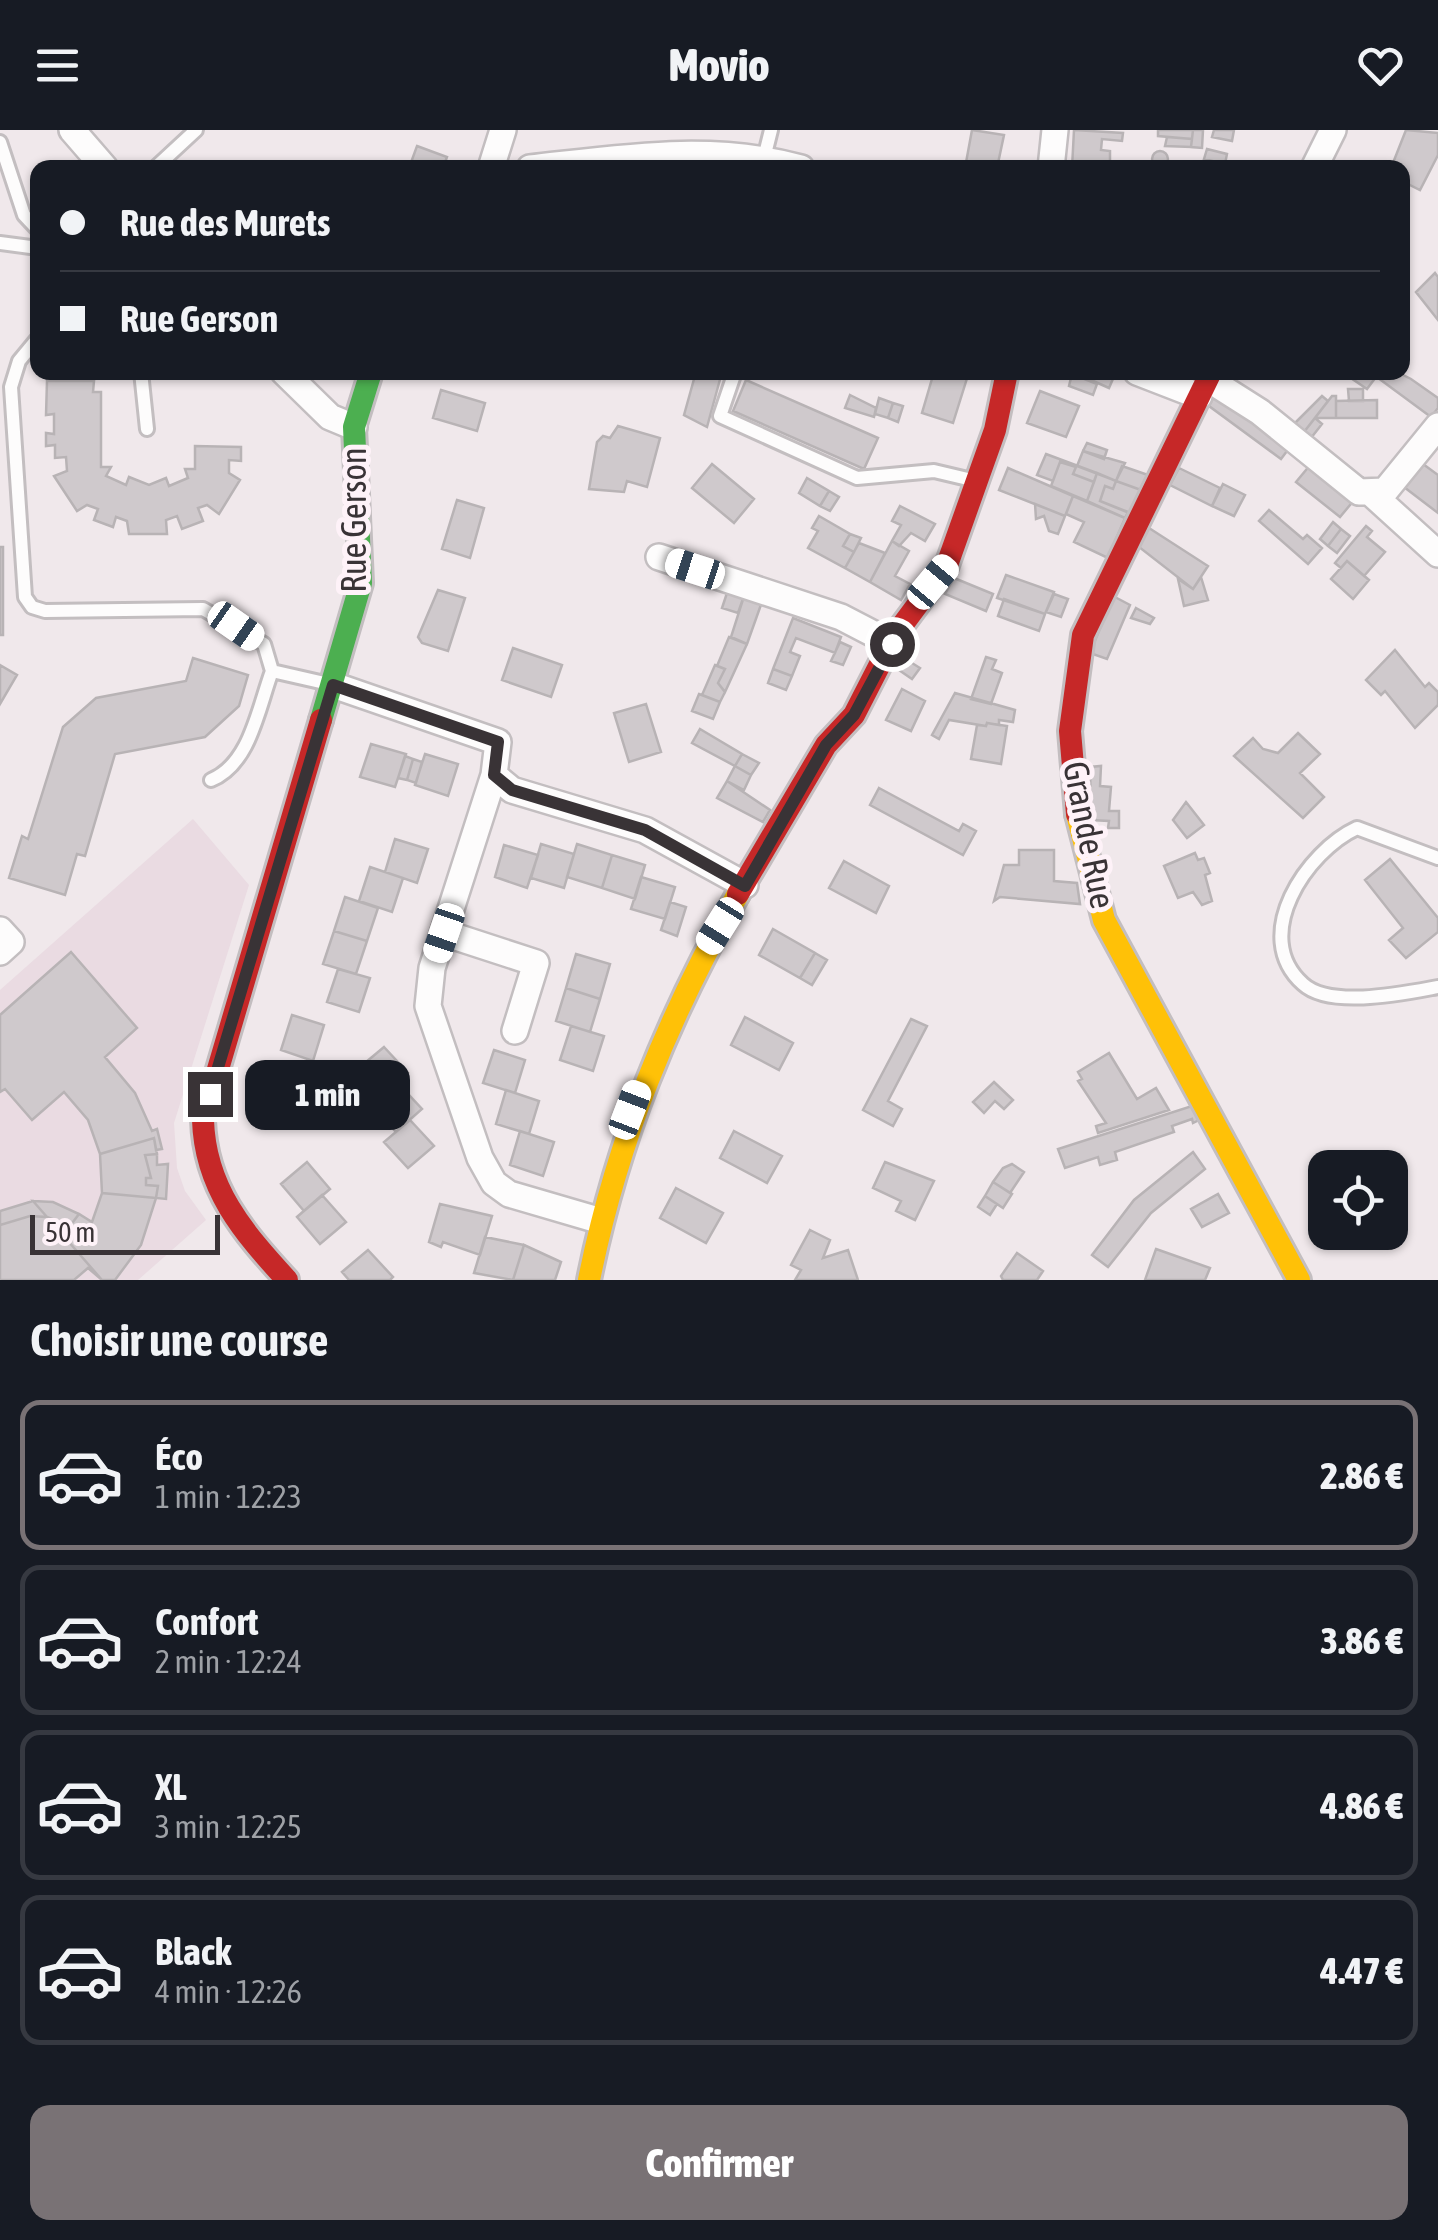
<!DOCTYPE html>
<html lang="fr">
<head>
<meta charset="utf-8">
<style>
	body { margin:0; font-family:"Asap Condensed",sans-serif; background:#242831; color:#f1f3f6; height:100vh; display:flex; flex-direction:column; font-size:38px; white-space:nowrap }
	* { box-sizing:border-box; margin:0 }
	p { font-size:32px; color:#9ea1a6 }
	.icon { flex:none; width:55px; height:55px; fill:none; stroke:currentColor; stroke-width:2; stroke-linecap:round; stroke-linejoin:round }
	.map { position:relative; height:1150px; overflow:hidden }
	.details { display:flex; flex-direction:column; background:#171b24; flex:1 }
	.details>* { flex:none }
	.guide { position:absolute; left:30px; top:30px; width:1380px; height:220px; border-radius:20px; box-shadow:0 2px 8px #0004; display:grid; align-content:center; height:220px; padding:0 30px; background:#171b24 }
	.buttons { position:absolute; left:1308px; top:1020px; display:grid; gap:20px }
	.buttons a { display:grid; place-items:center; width:100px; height:100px; border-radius:20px; background:#171b24; box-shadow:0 2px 8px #0004; font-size:50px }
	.scale { position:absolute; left:30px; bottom:25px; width:190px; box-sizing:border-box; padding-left:10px; border:5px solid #393336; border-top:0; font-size:28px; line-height:35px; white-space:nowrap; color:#393336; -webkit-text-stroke:8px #fef2f8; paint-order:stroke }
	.end { position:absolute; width:45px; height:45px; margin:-22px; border:12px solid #393336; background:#fff; box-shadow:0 0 0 5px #fff }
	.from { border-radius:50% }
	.bubble { position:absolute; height:70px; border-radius:20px; background:#171b24; box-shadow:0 2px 8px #0004; font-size:32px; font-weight:800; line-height:70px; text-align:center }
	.car { position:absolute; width:30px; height:60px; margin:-30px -15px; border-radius:12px; box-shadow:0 0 8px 2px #0007; background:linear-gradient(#fff 24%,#345 0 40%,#fff 0 76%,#345 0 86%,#fff 0) }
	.guide b { display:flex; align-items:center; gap:35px; height:95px; font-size:38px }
	.guide b+b { border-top:2px solid #363941 }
	.guide i { width:25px; height:25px; background:#f1f3f6 }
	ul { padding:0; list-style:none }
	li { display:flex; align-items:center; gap:30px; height:150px; margin:0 20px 15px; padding:0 10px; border:5px solid #363941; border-radius:20px }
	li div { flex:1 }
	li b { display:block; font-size:38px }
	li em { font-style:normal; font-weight:800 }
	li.on { border-color:#797275 }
	li>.icon { width:90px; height:90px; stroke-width:1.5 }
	h2 { padding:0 30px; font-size:45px; line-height:120px }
	.primary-button { display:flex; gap:20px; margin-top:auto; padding:20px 30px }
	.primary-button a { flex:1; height:115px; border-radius:20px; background:#797275; color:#fff; font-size:40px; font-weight:800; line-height:115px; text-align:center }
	header { display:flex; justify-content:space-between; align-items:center; height:130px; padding:0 30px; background:#171b24; font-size:45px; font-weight:800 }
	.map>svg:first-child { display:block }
</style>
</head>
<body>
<header><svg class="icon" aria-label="menu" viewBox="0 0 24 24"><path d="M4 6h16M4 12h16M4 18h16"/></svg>Movio<svg class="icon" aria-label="heart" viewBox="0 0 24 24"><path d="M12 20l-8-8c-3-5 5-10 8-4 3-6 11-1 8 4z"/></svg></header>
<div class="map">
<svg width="1438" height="1150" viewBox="0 0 1438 1150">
	<rect width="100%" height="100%" fill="#f0e8eb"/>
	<path fill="#eadbe2" d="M193,689L249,755L174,993L177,1038L185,1061L206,1090L138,1150H0V860Z"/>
	<path fill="#cfc9cc" stroke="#b8b3b5" stroke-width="2.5" d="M972,0L1004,5L997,38H965Z
		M1074,0L1123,3L1122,11L1102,9L1101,20L1110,21V34L1072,38Z
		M1158,0H1193L1192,9L1158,6Z
		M1193,0H1203L1202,18L1191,17Z
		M1214,0H1234L1232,11L1212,7Z
		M1406,0L1438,3V25L1420,60L1402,51V38H1391Z
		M1167,7L1192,9L1191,17L1165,16Z
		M417,16L447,27L443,38H409Z
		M1207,19L1227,24L1225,34L1204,29Z
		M1152 29a8 8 0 1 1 16 0a8 8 0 1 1-16 0Z
		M1435,143L1438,147V190L1416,162Z
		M696,242H722L707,297L684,285Z
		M934,242L968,245L953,293L922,283Z
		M1073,242H1111L1115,244L1109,258Z
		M1350,242L1361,246L1370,242L1376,247L1367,259L1348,246Z
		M1370,242H1397L1411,249L1438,268V278L1431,287Z
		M1072,244L1097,254L1093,265L1069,256Z
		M746,250L878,308L864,339L733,281Z
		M47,251H94L93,262H101V337H111L106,346L126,355L129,347L149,355L166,348L169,356L188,348L185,339H195V316L241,317V331L229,330V343L240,350L219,384L207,375L198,378L203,391L182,399L177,386L166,390L167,404H129L127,391L116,387L113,397L94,390L98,379L87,375L77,381L54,346L67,341L66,327L55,328V315L46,316V303L54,304V284L46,285Z
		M1348,259H1363V271H1349Z
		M441,260L485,273L477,301L433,288Z
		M1217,260L1290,317L1281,329L1209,276Z
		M1040,261L1079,276L1066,307L1027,293Z
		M850,265L876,278L874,287L845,278Z
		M1322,266L1328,271L1304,302L1294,294Z
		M1332,266H1336V288H1315Z
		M879,268L893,273L888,288L875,284Z
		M1377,270V288H1336V271Z
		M893,273L903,276L898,292L888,288Z
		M1315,288L1322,294L1311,308L1304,302Z
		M618,296L660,308L647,357L627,351L624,362L589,359L597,312L603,306L610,308Z
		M1087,313L1107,320L1104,329L1083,321Z
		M1083,321L1125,333L1116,351L1077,336Z
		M1046,324L1097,343L1094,352L1073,344L1076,337L1060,332L1053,351L1037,345Z
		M1060,332L1076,337L1073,344L1094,352L1087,371L1051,356Z
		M712,334L754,369L734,393L692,358Z
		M1311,334L1355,369L1340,387L1296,352Z
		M1423,334L1438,345V383L1404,357Z
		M1122,336L1148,345L1141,360L1116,351Z
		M1008,338L1073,366L1065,386L999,360Z
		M1179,338L1220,358L1212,376L1170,355Z
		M1097,343L1116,351L1113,359L1105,356L1100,371L1128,382L1125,388L1087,371Z
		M807,348L829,361L820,376L799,363Z
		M1116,351L1141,360L1129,383L1100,371L1105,356L1113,359Z
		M1223,354L1245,365L1234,386L1212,376Z
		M829,361L839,367L830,381L820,376Z
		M1073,366L1125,388L1108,428L1074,412L1084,392L1066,384Z
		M457,370L484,378L470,428L442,419Z
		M1035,374L1065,386L1058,404L1049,401L1044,386L1036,389Z
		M900,376L935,394L925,411L911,403L899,416L892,411L901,395L892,391Z
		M1269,380L1303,409L1307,405L1322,418L1308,434L1259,391Z
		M819,386L850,404L843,416L854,422L845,438L808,418L818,401L812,398Z
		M1333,392L1341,399L1328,416L1320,409Z
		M1366,396L1372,401L1367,407L1385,422L1364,446L1347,431L1341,438L1335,433Z
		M1149,398L1208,436L1193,459L1139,417Z
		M1341,399L1350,406L1337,423L1328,416Z
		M850,404L861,408L854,422L843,416Z
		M892,411L909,421L895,446L910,454L901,470L870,452Z
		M859,413L885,423L870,452L845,438Z
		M0,417H3V505H0Z
		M1347,431L1369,450L1353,469L1331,449Z
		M1006,445L1054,462L1045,484L997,468Z
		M1201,447L1208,470L1184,476L1178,449L1193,459Z
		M954,448L993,464L986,481L945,464Z
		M729,457L745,463L738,483L722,478Z
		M438,460L465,468L448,521L422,513L418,507Z
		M745,463L763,469L747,514L731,507Z
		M1054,464L1068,469L1061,487L1046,482Z
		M1113,466L1130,475L1107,529L1090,523Z
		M1004,469L1045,484L1039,501L998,486Z
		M1136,478L1154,488L1150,494L1131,488Z
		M793,488L841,507L835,523L796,508L790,522L800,526L792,546L773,539Z
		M729,507L747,514L725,562L718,553L725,539L717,536Z
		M840,512L851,517L843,535L831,531Z
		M513,518L562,535L551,567L502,550Z
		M1395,520L1425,557L1429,553L1438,562V575L1415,598L1385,561L1381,565L1366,550Z
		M986,527L996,530L992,539L1002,543L991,574L971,569Z
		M193,528L248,545L239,576L205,607L115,624L85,726L77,724L65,765L9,748L22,706L28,709L63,597L96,568L186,551Z
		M904,528L920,538L912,549L896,538Z
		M0,535L17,545L0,574Z
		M715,535L725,539L718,553L725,562L720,572L702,565Z
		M773,539L792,546L786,560L768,553Z
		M902,559L925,571L911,601L886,590Z
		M955,563L1015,580L1013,592L999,590V595L987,593L986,596L949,590L939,609L932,605Z
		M699,564L720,572L713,589L692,581Z
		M646,574L661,622L629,632L614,583Z
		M987,593L1007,596L1001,634L971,629L977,595L986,596Z
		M700,599L742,624L735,636L692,613Z
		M1298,603L1320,624L1300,643L1324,667L1303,688L1234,626L1253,608L1263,619L1278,623Z
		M371,614L406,624L395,657L360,647Z
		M425,624L458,634L448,666L415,655Z
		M742,624L759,633L751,645L735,636Z
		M405,626L413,629L407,650L398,648Z
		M413,629L422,632L416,653L407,650Z
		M735,636L751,645L744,660L727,651Z
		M1101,636L1100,656L1111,657L1109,681H1119V698H1108L1109,691L1091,690L1090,637Z
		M727,651L770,680L763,692L717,668Z
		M879,658L959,701L963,694L976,701L963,725L870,675Z
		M1186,672L1204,695L1187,708L1173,690Z
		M395,709L428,719L417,753L385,742Z
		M541,714L574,724L564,758L531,748Z
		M577,714L612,725L602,758L567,747Z
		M504,715L538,725L527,758L495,747Z
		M1019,720H1054V751L1077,753L1080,774L1000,767L994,771L1004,735H1019Z
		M1195,723L1198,730L1204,728L1210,743L1205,745L1212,771L1202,775L1193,762L1178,768L1164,736Z
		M612,725L645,735L635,769L602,758Z
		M1390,729L1438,788V802L1406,828L1389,810L1403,798L1365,750Z
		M844,731L889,756L876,783L829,758Z
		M370,737L403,748L392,782L359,771Z
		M641,747L675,757L665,789L631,779Z
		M345,767L378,778L367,811L334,801Z
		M670,772L686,777L677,806L661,800Z
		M773,799L815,823L800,848L759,825Z
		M334,801L367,811L356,844L323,834Z
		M71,822L137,898L105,927L135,963L152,1001L157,999L162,1019L156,1020L154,1008L100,1024L88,990L64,962L32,990L5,959L0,962V885Z
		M815,823L827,830L812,855L800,848Z
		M576,824L610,834L600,869L566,858Z
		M338,839L370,848L359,882L327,872Z
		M566,858L600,869L590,902L556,891Z
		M292,885L324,895L313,931L281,920Z
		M745,887L793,913L779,940L731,915Z
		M911,889L927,896L888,971L902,979L893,996L863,980Z
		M571,896L604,906L593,941L560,930Z
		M384,917L408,943L383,965L359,938Z
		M494,920L525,930L515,963L483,953Z
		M1109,923L1137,969L1156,958L1169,980L1098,1003L1096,996L1106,993L1078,951L1082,949L1078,942Z
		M262,947L294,956L283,991L251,980Z
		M397,952L422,979L396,1002L371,975Z
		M994,952L1013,970L1004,979L995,971L984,983L973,972Z
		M506,960L539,971L529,1004L496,994Z
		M1192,976L1199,990L1193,993L1192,989L1172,996L1174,1002L1115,1022L1117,1030L1100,1035L1098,1027L1065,1038L1058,1019Z
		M410,990L434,1016L408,1038L384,1012Z
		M520,1001L554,1012L543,1046L510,1035Z
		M734,1001L782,1026L767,1053L720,1028Z
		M154,1008L157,1024L145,1025L151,1048H146V1055L158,1056L156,1068L102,1063L100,1024Z
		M1193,1022L1205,1039L1151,1083L1108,1137L1092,1125L1134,1070Z
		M157,1024V1035L168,1034L166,1069L156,1068L158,1056L146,1055V1048H151L145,1025Z
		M307,1032L330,1059L304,1081L281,1054Z
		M885,1032L934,1051L915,1090L896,1081L901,1071L873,1058Z
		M1012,1034L1024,1042L1010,1063L993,1052L1003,1038Z
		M993,1052L1012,1064L1003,1078L985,1066Z
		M676,1058L723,1083L706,1113L660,1088Z
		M102,1063L156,1068L141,1115L115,1150H102L47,1087L70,1096L79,1084L92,1092Z
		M1218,1064L1229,1083L1202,1097L1191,1079Z
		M322,1065L346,1092L320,1114L297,1087Z
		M985,1066L997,1074L990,1085L978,1077Z
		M33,1071L47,1087L30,1086L0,1095V1081Z
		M33,1071L53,1072L79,1084L70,1096L47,1087Z
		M440,1074L492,1086L480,1125L443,1112L441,1117L429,1112Z
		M30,1086L47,1087L102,1150L88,1138L74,1150H0V1095Z
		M810,1100L830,1110L823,1128L848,1120L858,1150H795L801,1140L791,1135Z
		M485,1107L524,1115L513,1150L474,1143Z
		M524,1115L561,1132L555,1150H513Z
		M1156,1119L1210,1138L1205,1150H1145Z
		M368,1120L393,1147L390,1150H349L342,1142Z
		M1017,1123L1043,1141L1037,1150H1003L1001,1146Z"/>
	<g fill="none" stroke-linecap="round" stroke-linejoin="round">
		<defs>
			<path id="lane" d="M0,12L24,85L38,100
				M764,28L771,0
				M155,38L196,0
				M0,113L38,118
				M38,208L19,231L11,257L25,467L32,477L45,481L203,479L264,514L272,541L329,554
				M141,242L147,299
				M735,242L720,286L857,348L934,341L972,350
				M211,650C250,634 258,579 272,541
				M1438,728L1357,698C1307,721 1249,806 1303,854C1330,879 1405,863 1438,857"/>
			<path id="street" d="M72,0L105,38
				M491,38L503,0
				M530,38C621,28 711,13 801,38
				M1051,38L1055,0
				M1314,38L1333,0
				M284,242L330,287L354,297
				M1137,242L1199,266
				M1208,249L1260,282L1359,362L1385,361L1438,296
				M1372,364L1438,424
				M659,427L841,487L893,514
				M333,555L498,612L494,645L512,660L645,700L745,755
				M494,645L432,838L428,876L480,1028L494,1053L509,1064L598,1090
				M0,800L11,812L0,822
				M444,803L536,833L515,901"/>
			<path id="fast" d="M321,590L361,453L354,297L371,242"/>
			<path id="slow" d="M1077,684L1104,790L1299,1150
				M589,1150C617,1010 668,887 738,764"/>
			<path id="jam" d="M1077,684L1070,601L1083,505L1211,242
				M738,764L826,615L854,585L895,505L947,435L995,300L1007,242
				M287,1150C243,1102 205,1058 203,990L321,590"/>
		</defs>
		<use href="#lane" stroke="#c3bec0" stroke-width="18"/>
		<use href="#street" stroke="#c3bec0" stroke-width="30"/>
		<use href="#fast" stroke="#c3bec0" stroke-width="28"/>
		<use href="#slow" stroke="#c3bec0" stroke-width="28"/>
		<use href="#jam" stroke="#c3bec0" stroke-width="28"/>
		<use href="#lane" stroke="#fdfcfc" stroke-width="12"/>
		<use href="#street" stroke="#fdfcfc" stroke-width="25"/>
		<use href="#fast" stroke="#4caf50" stroke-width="22"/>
		<use href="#slow" stroke="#ffc107" stroke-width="22"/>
		<use href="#jam" stroke="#c62828" stroke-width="22"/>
	</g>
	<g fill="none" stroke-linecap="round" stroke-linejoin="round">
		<path stroke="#393336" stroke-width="12" d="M210,964L333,555L498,612L494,645L512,660L645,700L745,756L826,615L854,585L892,514"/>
	</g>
	<g text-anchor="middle" stroke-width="10" stroke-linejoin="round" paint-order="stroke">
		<g font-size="35" fill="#393336" stroke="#fef2f8">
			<text transform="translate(354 390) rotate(-90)" y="12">Rue Gerson</text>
			<text transform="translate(1089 705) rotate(79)" y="12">Grande Rue</text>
		</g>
	</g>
</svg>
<div class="buttons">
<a><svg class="icon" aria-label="locate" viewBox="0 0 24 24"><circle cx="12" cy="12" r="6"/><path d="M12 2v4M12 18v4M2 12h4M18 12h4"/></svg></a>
</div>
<div class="scale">50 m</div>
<i class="end from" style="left:892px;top:514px"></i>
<i class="end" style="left:210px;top:964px"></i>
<div class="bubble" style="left:245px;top:930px;width:165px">1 min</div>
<i class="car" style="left:695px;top:439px;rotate:288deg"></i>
<i class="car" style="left:933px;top:452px;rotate:40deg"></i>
<i class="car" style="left:236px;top:496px;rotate:125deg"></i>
<i class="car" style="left:720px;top:796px;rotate:212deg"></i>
<i class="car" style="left:444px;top:803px;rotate:199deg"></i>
<i class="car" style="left:630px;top:980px;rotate:21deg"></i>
<div class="guide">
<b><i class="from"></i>Rue des Murets</b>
<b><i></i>Rue Gerson</b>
</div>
</div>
<section class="details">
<h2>Choisir une course</h2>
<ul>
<li class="on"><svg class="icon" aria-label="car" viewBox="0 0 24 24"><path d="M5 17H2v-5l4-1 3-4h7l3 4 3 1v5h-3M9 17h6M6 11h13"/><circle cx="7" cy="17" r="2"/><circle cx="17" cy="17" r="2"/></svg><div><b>Éco</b><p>1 min · 12:23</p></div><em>2.86 €</em></li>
<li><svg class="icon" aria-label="car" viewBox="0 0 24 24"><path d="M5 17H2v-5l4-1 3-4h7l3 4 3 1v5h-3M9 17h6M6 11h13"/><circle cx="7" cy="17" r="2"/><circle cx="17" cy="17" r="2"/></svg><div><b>Confort</b><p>2 min · 12:24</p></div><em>3.86 €</em></li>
<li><svg class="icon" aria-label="car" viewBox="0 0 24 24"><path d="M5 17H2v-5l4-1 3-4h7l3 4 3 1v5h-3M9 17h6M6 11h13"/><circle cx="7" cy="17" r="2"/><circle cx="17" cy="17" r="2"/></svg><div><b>XL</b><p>3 min · 12:25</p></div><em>4.86 €</em></li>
<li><svg class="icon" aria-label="car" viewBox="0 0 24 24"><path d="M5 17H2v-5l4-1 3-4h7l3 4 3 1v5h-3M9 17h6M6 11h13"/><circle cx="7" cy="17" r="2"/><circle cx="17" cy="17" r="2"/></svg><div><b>Black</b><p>4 min · 12:26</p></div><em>4.47 €</em></li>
</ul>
<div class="primary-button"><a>Confirmer</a></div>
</section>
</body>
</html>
